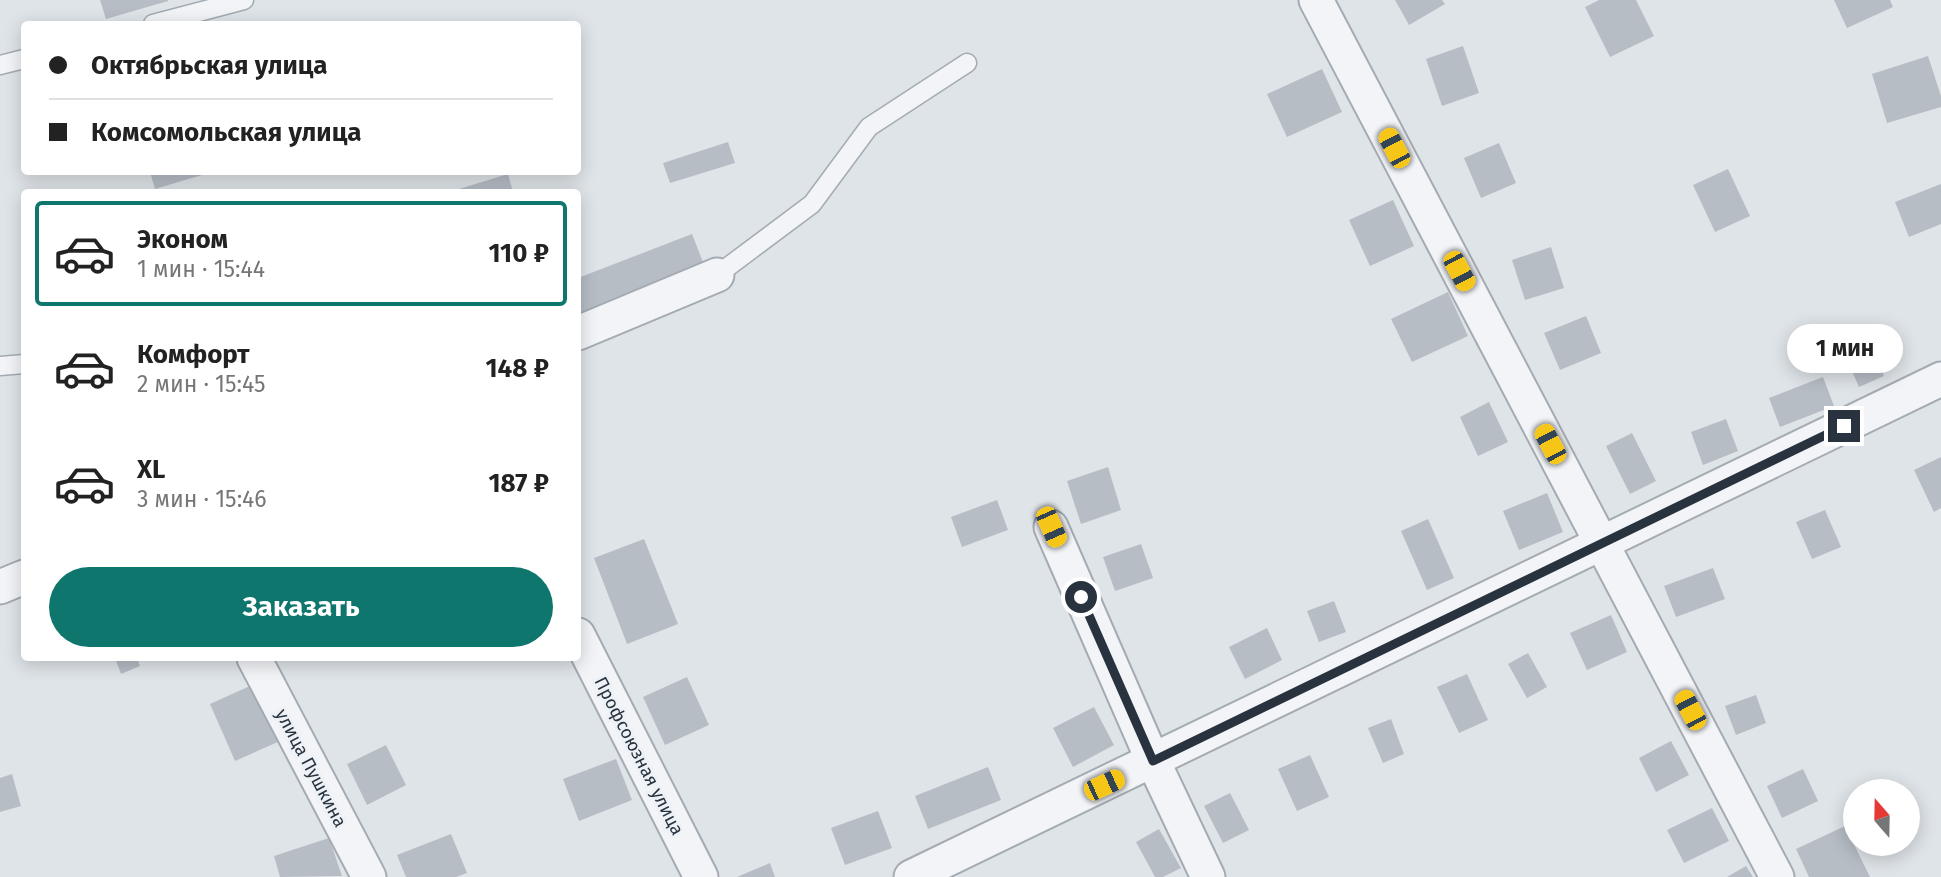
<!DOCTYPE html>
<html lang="ru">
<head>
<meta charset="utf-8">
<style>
	body { margin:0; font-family:"Fira Sans",sans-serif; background:#f6f6f6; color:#222; height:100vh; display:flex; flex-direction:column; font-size:26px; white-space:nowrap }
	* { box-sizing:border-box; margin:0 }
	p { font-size:23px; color:#767676 }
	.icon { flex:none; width:38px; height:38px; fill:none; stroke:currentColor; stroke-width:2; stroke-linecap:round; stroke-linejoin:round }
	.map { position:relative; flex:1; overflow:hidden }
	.side { position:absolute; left:21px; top:189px; width:560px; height:472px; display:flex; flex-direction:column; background:#fff; border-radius:7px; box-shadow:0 4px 18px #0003 }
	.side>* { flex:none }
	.banner { position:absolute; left:21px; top:21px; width:560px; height:154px; border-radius:7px; box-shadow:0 4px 18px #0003; display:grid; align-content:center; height:154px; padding:0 28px; background:#fff }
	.needle { width:46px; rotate:340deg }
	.buttons { position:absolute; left:1843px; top:779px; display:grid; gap:14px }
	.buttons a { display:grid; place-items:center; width:77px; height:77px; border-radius:50%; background:#fff; box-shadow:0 4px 18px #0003; font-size:35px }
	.end { position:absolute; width:32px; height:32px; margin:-16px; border:9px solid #28333f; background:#fff; box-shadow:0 0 0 4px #fff }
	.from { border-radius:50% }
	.bubble { position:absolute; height:49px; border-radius:24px; background:#fff; box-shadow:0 4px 18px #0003; font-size:23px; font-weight:700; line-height:49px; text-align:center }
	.car { position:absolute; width:21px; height:42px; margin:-21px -10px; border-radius:9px; box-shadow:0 0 5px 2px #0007; background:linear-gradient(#f5c518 24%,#345 0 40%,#f5c518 0 76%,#345 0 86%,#f5c518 0) }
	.banner b { display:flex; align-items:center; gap:24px; height:66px; font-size:26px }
	.banner b+b { border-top:2px solid #e0e0e0 }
	.banner i { width:18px; height:18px; background:#222 }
	ul { padding:12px 0 0; list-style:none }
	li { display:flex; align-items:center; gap:21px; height:105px; margin:0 14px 10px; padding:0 14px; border:4px solid transparent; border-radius:7px }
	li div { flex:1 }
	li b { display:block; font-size:26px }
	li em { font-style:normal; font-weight:700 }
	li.active { border-color:#0f766e }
	li>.icon { width:63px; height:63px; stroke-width:1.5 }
	.primary-button { display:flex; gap:14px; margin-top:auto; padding:14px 28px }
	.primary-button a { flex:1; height:80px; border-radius:42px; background:#0f766e; color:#fff; font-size:28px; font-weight:700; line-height:80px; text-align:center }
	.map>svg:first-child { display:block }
</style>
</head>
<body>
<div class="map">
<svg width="1941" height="877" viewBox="0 0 1941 877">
	<rect width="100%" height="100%" fill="#dfe4e8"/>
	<path fill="#b6bdc5" d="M100,0H168V1L106,19Z
		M1395,0H1442L1445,4L1409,25Z
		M1599,0H1636L1654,36L1610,57L1585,7Z
		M1834,0H1890L1893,7L1847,28Z
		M1463,46L1479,93L1442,106L1426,59Z
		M1928,56L1941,96V107L1887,123L1872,74Z
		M1322,69L1342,112L1287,137L1267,94Z
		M728,142L735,163L670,183L663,163Z
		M1499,143L1516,183L1481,198L1464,158Z
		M1728,169L1750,216L1715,232L1693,185Z
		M150,172H212L155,189Z
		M508,174L513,192H449Z
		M1941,184V224L1909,237L1895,202Z
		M1393,200L1414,246L1370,266L1349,220Z
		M692,234L713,288L578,340V278Z
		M1551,247L1564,288L1525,300L1512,260Z
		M1448,292L1468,336L1412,362L1391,319Z
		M1586,316L1601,353L1560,370L1544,333Z
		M1865,331L1884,376L1859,387L1839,342Z
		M1823,377L1834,406L1780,427L1769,398Z
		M1489,402L1508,442L1478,456L1460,417Z
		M1726,419L1738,451L1703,465L1691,432Z
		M1632,433L1656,481L1630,494L1606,446Z
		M1941,457V508L1934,512L1914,470Z
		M1108,467L1121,510L1081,524L1067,481Z
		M1547,493L1563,532L1519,550L1503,511Z
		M997,500L1008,530L962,547L951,517Z
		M1825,510L1841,547L1812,559L1796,522Z
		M1428,519L1454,578L1427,590L1401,531Z
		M644,539L678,624L627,644L594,558Z
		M1141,544L1153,578L1115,591L1103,557Z
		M1713,568L1725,599L1676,617L1664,586Z
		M1334,601L1346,632L1319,642L1307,611Z
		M1611,615L1627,652L1587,670L1570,633Z
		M1267,628L1282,660L1245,679L1229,647Z
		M1528,653L1547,687L1527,698L1508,664Z
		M115,658H137L140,666L121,674Z
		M1467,674L1488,720L1459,733L1437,687Z
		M687,677L709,725L665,745L643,697Z
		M263,680L289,737L235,761L210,704Z
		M1756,695L1766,723L1736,735L1725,706Z
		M1094,707L1114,745L1073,767L1053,728Z
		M1391,719L1404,754L1383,763L1368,728Z
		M1671,741L1689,775L1656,792L1639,758Z
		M386,745L406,785L367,805L347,764Z
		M1310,755L1329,797L1297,811L1278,769Z
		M616,759L632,800L579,821L563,779Z
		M988,767L1001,800L928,829L915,796Z
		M1803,769L1818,801L1782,818L1767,786Z
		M12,774L21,806L0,812V778Z
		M1230,793L1249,830L1223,843L1204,806Z
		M1712,808L1729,841L1684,863L1667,830Z
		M878,811L892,848L845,865L831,828Z
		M1845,826L1870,877H1809L1796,849Z
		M1159,829L1181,868L1163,877H1155L1136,842Z
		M451,834L467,873L456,877H406L397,855Z
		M329,838L342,876L280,877L274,856Z
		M770,863L775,877H737Z
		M1746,866L1753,877H1727Z"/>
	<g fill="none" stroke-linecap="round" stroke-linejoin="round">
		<defs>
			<path id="service" d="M153,24L244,0
				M0,65L24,59
				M717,275L812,204L869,127L967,63
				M0,366L24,364"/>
			<path id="minor" d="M1316,0L1777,877
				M578,333L717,275
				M1051,527L1153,761L1208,877
				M0,587L24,577
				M578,635L701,877
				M254,658L369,877
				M911,877L1941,379"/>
		</defs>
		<use href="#service" stroke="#a4abb2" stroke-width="21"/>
		<use href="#minor" stroke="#a4abb2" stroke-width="37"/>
		<use href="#service" stroke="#f2f4f7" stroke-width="18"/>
		<use href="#minor" stroke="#f2f4f7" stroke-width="33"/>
	</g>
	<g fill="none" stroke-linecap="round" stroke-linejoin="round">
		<path stroke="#28333f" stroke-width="9" d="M1081,597L1153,761L1844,426"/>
	</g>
	<g text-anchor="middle" stroke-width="6" stroke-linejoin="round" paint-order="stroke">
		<g font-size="18" fill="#28333f" stroke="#eef2f6">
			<text transform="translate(639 756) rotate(63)" y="6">Профсоюзная улица</text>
			<text transform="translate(311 768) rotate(62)" y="6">улица Пушкина</text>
		</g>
	</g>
</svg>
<div class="buttons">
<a><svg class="needle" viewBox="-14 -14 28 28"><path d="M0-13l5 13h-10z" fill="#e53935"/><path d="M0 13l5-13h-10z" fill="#767676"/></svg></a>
</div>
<i class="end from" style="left:1081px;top:597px"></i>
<i class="end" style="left:1844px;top:426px"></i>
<div class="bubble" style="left:1787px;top:324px;width:116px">1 мин</div>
<i class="car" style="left:1394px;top:148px;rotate:332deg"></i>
<i class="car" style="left:1459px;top:271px;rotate:152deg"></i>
<i class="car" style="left:1550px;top:444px;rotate:332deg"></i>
<i class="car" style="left:1051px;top:527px;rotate:156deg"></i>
<i class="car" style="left:1690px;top:710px;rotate:332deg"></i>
<i class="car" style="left:1104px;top:785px;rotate:65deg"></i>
<div class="banner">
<b><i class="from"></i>Октябрьская улица</b>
<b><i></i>Комсомольская улица</b>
</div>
<section class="side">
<ul>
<li class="active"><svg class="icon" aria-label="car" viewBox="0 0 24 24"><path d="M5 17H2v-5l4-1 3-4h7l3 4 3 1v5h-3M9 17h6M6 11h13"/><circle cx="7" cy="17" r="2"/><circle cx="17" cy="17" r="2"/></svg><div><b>Эконом</b><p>1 мин · 15:44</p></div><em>110 ₽</em></li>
<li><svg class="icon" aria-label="car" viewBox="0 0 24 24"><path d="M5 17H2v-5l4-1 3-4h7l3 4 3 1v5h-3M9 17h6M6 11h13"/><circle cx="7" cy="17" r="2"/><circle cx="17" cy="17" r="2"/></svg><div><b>Комфорт</b><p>2 мин · 15:45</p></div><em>148 ₽</em></li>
<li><svg class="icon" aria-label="car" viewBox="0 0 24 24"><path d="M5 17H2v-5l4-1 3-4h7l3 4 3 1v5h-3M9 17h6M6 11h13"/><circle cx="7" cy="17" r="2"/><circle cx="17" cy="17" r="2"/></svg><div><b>XL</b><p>3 мин · 15:46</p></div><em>187 ₽</em></li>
</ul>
<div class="primary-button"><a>Заказать</a></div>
</section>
</div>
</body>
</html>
